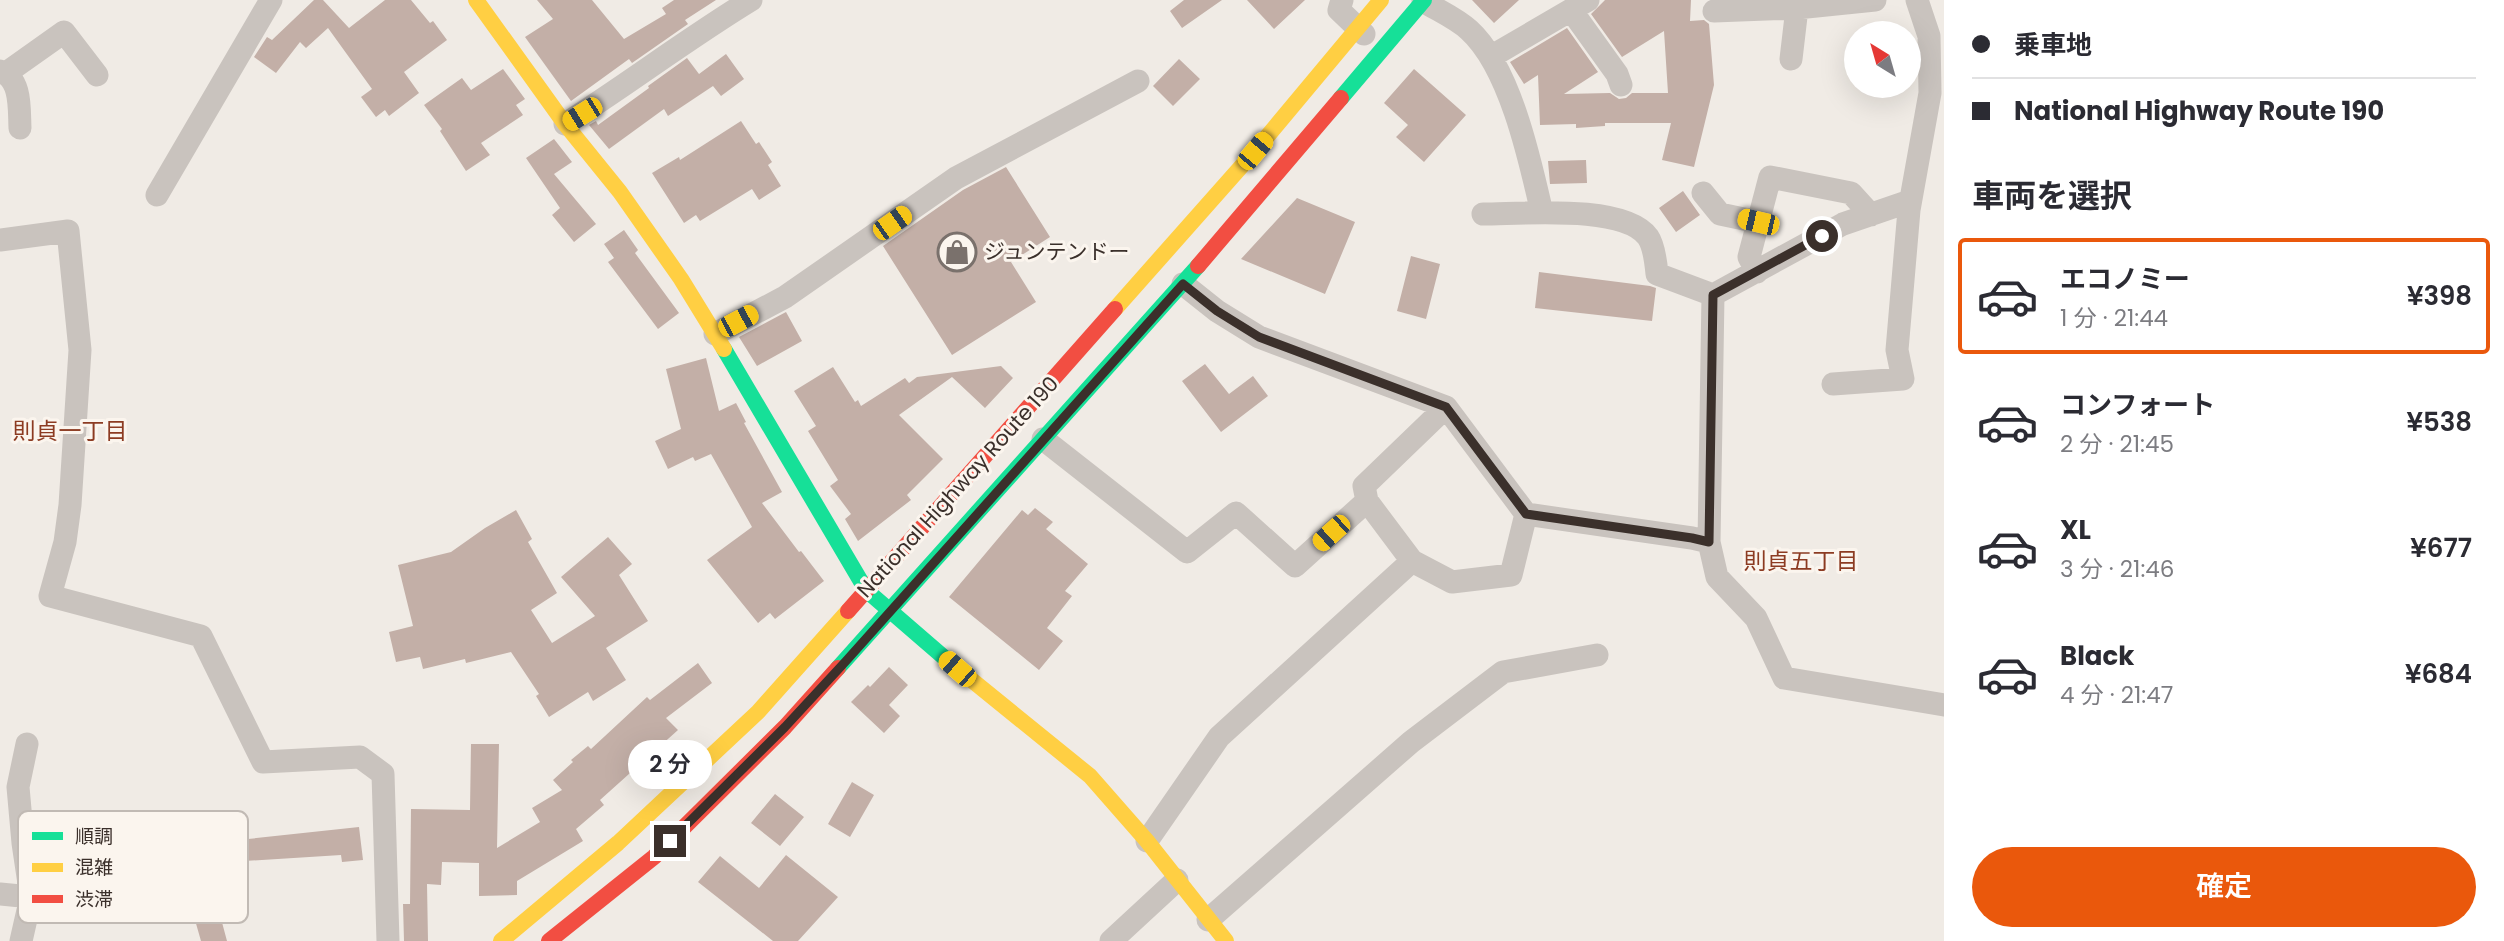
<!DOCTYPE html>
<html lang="ja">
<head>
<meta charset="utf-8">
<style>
	body { margin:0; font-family:Poppins,"Noto Sans JP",sans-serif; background:#f2f2f3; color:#2b2b33; height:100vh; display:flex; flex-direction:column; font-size:26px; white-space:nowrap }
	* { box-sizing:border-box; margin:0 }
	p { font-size:23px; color:#7c7c81 }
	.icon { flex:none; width:38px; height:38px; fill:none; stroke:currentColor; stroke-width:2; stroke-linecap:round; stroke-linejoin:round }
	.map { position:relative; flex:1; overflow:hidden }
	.details { display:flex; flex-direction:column; background:#fff; width:560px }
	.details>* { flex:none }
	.top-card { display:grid; align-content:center; height:154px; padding:0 28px; background:#fff }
	.needle { width:46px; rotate:323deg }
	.buttons { position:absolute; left:1844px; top:21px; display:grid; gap:14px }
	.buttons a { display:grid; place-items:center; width:77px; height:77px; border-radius:50%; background:#fff; box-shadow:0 7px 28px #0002; font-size:35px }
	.end { position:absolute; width:32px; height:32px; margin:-16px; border:9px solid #3b302b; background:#fff; box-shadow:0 0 0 4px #fff }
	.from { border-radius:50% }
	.bubble { position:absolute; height:49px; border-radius:24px; background:#fff; box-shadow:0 7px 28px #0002; font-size:23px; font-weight:600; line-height:49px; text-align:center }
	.car { position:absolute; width:21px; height:42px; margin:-21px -10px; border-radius:9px; box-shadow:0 0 5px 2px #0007; background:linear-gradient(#f5c518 24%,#345 0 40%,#f5c518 0 76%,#345 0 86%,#f5c518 0) }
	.top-card b { display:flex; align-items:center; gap:24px; height:66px; font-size:26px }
	.top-card b+b { border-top:2px solid #e1e1e2 }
	.top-card i { width:18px; height:18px; background:#2b2b33 }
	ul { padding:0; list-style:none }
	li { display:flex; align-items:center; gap:21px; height:116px; margin:0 14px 10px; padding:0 14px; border:4px solid transparent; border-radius:7px }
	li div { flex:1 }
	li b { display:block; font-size:26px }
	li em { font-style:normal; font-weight:600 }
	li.selected { border-color:#ea580c }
	li>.icon { width:63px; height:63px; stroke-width:1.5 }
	h2 { padding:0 28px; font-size:32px; line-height:84px }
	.action { display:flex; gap:14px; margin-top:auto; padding:14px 28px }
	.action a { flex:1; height:80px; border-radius:42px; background:#ea580c; color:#fff; font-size:28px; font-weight:600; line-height:80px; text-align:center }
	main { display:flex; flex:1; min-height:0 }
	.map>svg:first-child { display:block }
</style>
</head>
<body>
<main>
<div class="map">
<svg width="1944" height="941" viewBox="0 0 1944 941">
	<rect width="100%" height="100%" fill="#f0ebe5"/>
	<path fill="#c3afa7" d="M314,0H323L349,28L385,0H411L430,23L433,21L447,40L404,72L419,93L389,116L385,110L376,117L361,97L372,89L328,28L306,48L300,42L276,73L254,57L267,37L272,40Z
		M537,0H592L624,39L666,14L662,8L674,0H716L685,20L688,24L632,63L629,59L571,101L525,37L553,19Z
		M1184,0H1222L1182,28L1170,11Z
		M1247,0H1305L1274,29Z
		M1472,0H1519L1494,23Z
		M1605,0H1691L1690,21L1704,20L1709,24L1714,85L1694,167L1662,160L1671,123H1605V126L1576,128V124L1540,125L1538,75L1524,84L1510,62L1567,28L1598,72L1564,94L1610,93L1619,99L1626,98L1632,93H1668L1664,31L1622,57L1591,14Z
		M726,54L744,79L721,96L713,86L668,116L664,109L609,149L589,125L596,121L598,125L649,88L648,86L687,58L699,74Z
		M1179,59L1200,79L1173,106L1153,86Z
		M503,69L525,99L516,105L523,115L481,143L490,155L466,171L440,131L442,129L424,105L462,78L471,90Z
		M1414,69L1466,115L1424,162L1396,137L1408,125L1384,103Z
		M741,121L756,144L759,142L772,162L768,165L781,186L759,200L752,189L700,221L696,215L684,223L652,173L679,157L680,160Z
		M554,139L572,162L554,174L596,224L574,242L552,215L560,208L526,158Z
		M1586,160L1587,183L1550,184L1548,161Z
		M1006,167L1050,237L1011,262L1036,302L952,355L883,246L963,190Z
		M1683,191L1700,215L1676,232L1659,208Z
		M1297,198L1355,222L1325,294L1241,259Z
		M624,230L638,250L635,253L679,313L658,329L608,262L614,258L604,244Z
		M1411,256L1440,264L1426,319L1397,311Z
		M1539,272L1650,286L1656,288L1652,321L1535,308Z
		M786,312L802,341L757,366L739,337Z
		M706,358L719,411L736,403L746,422L744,423L782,492L762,503L799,552L801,551L824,581L775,619L770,613L758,623L707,560L752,527L711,454L695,461L693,457L668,469L655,441L681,429L666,369Z
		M1205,364L1229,394L1253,376L1268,396L1221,432L1182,381Z
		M1001,366L1013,378L985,408L952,377L899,415L943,459L907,495L911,500L858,541L845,519L851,514L830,486L838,480L808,431L816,426L794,391L833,367L855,402L858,400L861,406L905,378L909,383L917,377Z
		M1035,508L1053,522L1046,529L1088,564L1065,591L1072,596L1047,628L1063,641L1039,670L949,597L1022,510L1028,515Z
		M516,510L532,539L528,542L557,593L531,610L552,643L595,616L561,577L608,537L632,564L619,575L648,621L606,648L626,680L593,701L588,692L549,717L536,696L539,694L511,652L466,663L465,659L423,669L420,657L396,662L389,632L413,626L398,565L451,552L485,528Z
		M698,663L712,683L666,718L678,730L600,800L604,805L576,829L583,841L517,881V895L479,896V863L442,862L441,885L427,884L428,941H404L403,904H410L411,809L470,810L471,744H499L497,848L540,822L532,808L562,790L553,780L573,762L571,760L588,746L591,749L647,697L650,700Z
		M889,667L908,685L889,705L900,716L884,733L851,702L868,685L870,687Z
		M852,782L874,795L850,837L828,824Z
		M775,794L804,817L780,846L751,823Z
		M247,822L248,839L359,827L363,860L342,862L341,855L103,870L101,831Z
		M786,855L838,897L798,941H773L698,882L720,856L759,888Z
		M216,900L227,941H201L191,906Z"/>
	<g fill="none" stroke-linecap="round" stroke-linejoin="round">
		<path stroke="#c9c3be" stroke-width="23" d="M1342,0L1339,10L1364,34
			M1795,0L1797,8L1875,0
			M1423,1C1437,10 1456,18 1469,30C1510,67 1530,160 1542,213
			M1571,10L1617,74L1621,85
			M1714,11L1797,8L1791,59
			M1490,54L1499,52L1588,0
			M0,71C22,79 19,109 20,128
			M6,73L64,32L97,75
			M565,124C628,84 687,39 751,0
			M1703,193L1720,214L1758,222
			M157,195L271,0
			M1910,201L1843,224L1713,295L1709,542L1717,577L1756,618L1784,678L1944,705
			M1483,214C1521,214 1624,204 1648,237C1654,246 1656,263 1657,274L1713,295
			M0,240L68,231L80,350L70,505L65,542L50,596L201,636L263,762L360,757L383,774L388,941
			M1757,272L1749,257L1770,177L1851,193L1871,215
			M1183,284L1217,311L1259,337L1446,407L1526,514L1692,538L1709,542
			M715,334L785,297L956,178L1138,81
			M1833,384L1903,379L1897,350L1909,210L1930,93L1929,36L1917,0
			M1446,407L1364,486L1367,501L1412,561L1452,582L1511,575L1526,514
			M1043,439L1187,552L1236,513L1295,566L1367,501
			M1147,841L1219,737L1412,561
			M0,894L31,897
			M1208,920L1411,742L1503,672L1597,655
			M21,941L31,897L23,843L18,787L27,744
			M1111,941L1177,880"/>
		<path stroke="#16e098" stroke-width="16" d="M1341,98L1424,0
			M724,349L866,590L947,660
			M838,668L1198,266"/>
		<path stroke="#ffcf43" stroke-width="16" d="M476,0L565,124L620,192L681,279L724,349
			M1115,309L1255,151L1381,0
			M947,660L1090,776L1147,841L1226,941
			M501,941L618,843L758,712L848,611"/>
		<path stroke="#f24e42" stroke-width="16" d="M1198,266L1341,98
			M848,611L1115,309
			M549,941L654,857L785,727L838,668"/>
	</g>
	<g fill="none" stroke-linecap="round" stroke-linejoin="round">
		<path stroke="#3b302b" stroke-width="9" d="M670,841L785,727L846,661L1183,284L1217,311L1259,337L1446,407L1526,514L1692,538L1709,542L1713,295L1822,236"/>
	</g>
	<defs>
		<symbol id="shop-ring" viewBox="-11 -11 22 22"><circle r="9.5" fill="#fbf5ee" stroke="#7a716c" stroke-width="1.5"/><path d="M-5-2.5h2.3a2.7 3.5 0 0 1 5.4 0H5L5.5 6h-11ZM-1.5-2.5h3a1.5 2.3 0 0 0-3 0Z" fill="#7a716c"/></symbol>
	</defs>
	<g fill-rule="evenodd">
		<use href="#shop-ring" x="935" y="230" width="44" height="44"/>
	</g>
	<g text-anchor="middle" stroke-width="6" stroke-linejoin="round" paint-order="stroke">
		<g font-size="21" fill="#3b302b" stroke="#fbf5ee" text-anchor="start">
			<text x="984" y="259">ジュンテンドー</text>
		</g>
		<g font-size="21" fill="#3b302b" stroke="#fbf5ee">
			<text transform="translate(958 487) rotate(-48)" y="7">National Highway Route 190</text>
		</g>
		<g font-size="23" fill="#8c3b22" stroke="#fbf5ee">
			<text x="70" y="439">則貞一丁目</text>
			<text x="1801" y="569">則貞五丁目</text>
		</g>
	</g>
	<rect x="18" y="811" width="230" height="112" rx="10" fill="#fbf5ee" stroke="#c1bab4" stroke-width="2"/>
	<rect x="32" y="832" width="31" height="8" fill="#16e098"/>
	<rect x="32" y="863" width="31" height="9" fill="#ffcf43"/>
	<rect x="32" y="895" width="31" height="8" fill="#f24e42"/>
	<g font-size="19" fill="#3b302b">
		<text x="75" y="843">順調</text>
		<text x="75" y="874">混雑</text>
		<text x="75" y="906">渋滞</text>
	</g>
</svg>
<div class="buttons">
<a><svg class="needle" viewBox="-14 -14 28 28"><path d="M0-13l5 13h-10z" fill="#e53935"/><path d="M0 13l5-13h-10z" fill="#7c7c81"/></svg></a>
</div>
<i class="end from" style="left:1822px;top:236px"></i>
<i class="end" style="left:670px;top:841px"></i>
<div class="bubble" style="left:628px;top:740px;width:84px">2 分</div>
<i class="car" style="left:582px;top:114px;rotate:238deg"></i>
<i class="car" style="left:1255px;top:151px;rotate:40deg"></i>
<i class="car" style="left:1758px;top:222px;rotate:283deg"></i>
<i class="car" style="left:892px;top:223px;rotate:55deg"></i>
<i class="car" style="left:738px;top:321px;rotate:62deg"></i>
<i class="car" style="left:1331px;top:533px;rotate:228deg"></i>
<i class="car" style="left:957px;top:669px;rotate:311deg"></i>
</div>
<section class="details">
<div class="top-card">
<b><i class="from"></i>乗車地</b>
<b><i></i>National Highway Route 190</b>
</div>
<h2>車両を選択</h2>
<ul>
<li class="selected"><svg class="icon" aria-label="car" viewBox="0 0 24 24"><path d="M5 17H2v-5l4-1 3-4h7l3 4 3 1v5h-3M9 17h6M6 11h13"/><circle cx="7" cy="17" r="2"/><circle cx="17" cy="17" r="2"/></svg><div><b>エコノミー</b><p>1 分 · 21:44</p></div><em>¥398</em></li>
<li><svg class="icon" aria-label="car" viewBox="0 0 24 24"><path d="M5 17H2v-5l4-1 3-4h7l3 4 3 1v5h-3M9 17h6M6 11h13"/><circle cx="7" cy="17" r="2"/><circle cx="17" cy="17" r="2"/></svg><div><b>コンフォート</b><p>2 分 · 21:45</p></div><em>¥538</em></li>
<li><svg class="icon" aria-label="car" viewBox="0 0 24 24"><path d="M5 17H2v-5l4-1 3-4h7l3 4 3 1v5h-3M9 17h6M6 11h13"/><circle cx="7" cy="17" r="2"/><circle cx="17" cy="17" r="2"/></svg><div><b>XL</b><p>3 分 · 21:46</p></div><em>¥677</em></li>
<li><svg class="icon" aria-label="car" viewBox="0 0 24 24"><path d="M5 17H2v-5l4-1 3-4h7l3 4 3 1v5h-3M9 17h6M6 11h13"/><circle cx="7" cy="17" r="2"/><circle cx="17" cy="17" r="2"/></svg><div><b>Black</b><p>4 分 · 21:47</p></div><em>¥684</em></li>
</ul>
<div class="action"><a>確定</a></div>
</section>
</main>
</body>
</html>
